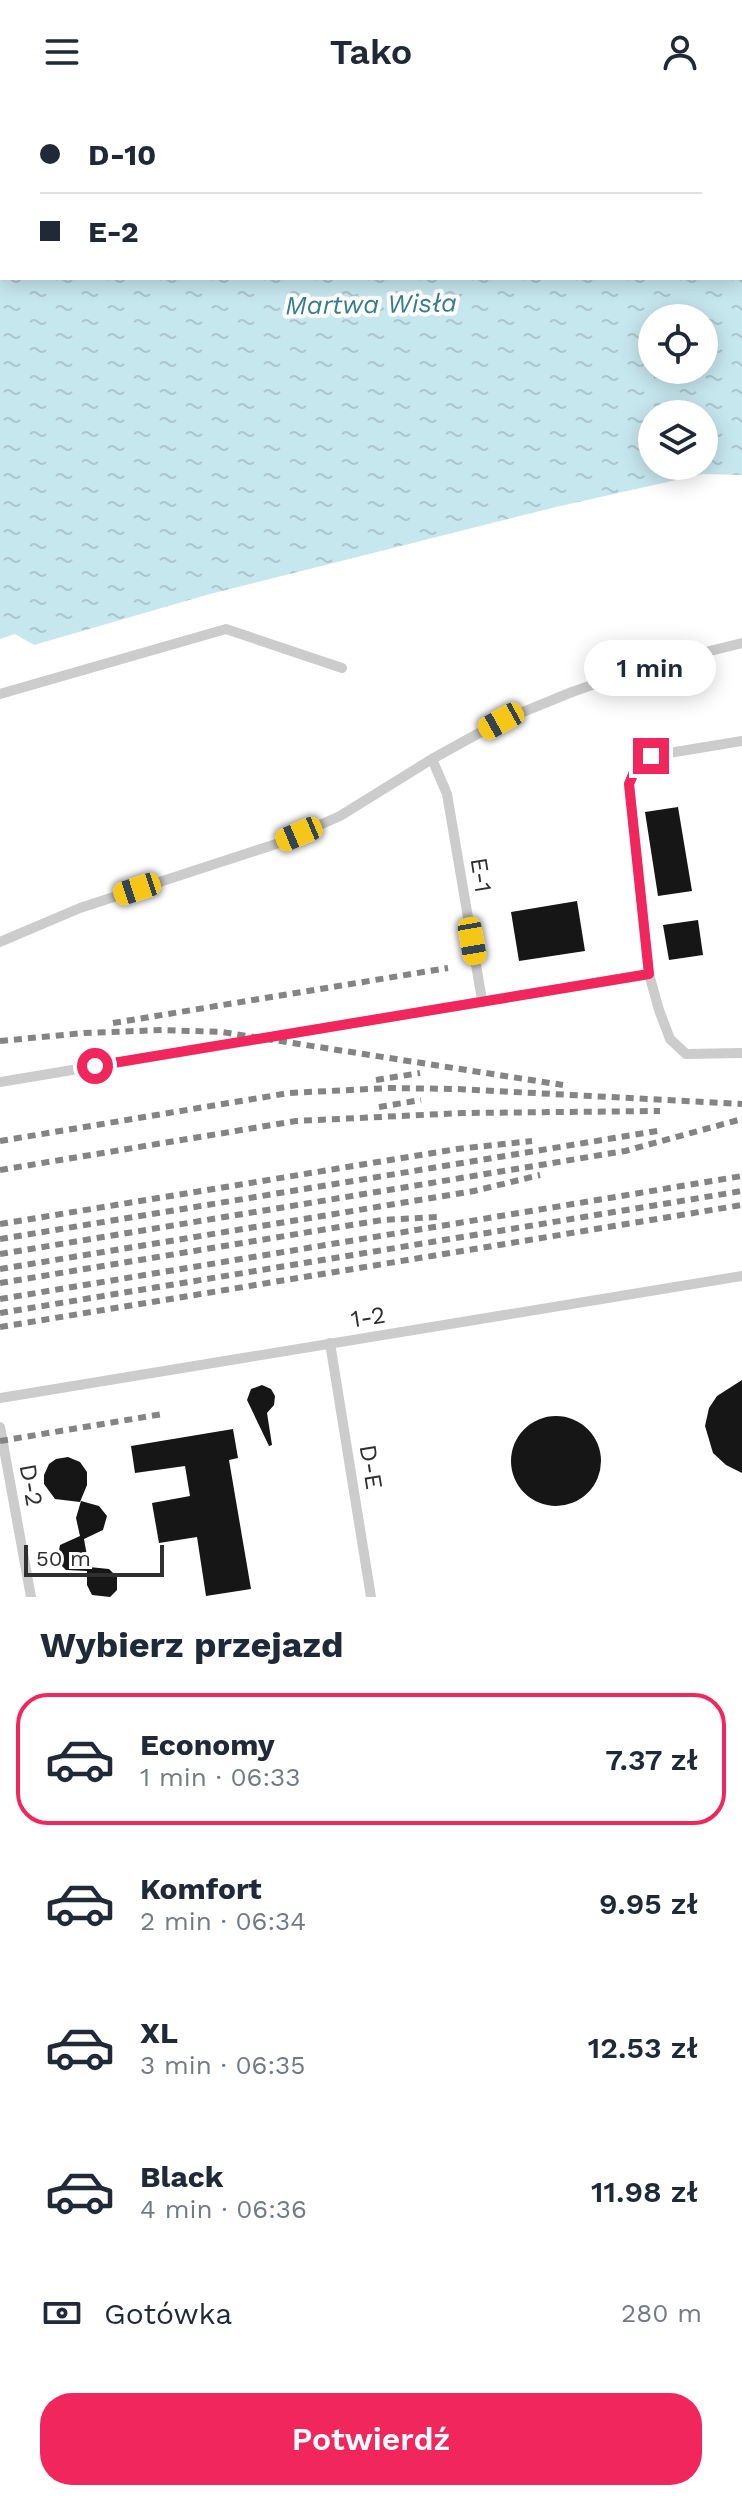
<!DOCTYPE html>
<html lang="pl">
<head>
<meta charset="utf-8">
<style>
	body { margin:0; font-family:"Work Sans",sans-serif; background:#f2f2f3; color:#1f2937; height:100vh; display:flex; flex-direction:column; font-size:30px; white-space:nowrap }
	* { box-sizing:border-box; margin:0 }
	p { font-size:26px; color:#747a83 }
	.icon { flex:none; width:44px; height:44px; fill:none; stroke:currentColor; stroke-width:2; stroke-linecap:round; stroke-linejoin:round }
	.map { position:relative; height:1493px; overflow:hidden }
	.panel { display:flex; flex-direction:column; background:#fff; flex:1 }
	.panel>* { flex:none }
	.top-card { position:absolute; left:0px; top:0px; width:742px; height:176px; box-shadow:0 4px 20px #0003; display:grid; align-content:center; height:176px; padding:0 40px; background:#fff }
	.fabs { position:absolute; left:638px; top:200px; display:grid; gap:16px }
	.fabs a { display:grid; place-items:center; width:80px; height:80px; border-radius:50%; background:#fff; box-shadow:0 4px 20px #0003; font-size:40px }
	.scale { position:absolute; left:24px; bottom:20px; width:140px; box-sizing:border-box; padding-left:8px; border:4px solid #2f2f2f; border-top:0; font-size:22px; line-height:28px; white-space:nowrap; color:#2f2f2f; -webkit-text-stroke:6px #fff; paint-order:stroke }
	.end { position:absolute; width:36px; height:36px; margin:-18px; border:10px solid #f0265d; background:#fff; box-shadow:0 0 0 4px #fff }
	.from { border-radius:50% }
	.bubble { position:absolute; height:56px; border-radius:28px; background:#fff; box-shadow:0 4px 20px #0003; font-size:26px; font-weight:600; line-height:56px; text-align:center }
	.car { position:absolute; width:24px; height:48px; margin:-24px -12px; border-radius:10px; box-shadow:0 0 6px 2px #0007; background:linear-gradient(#f5c518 24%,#345 0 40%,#f5c518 0 76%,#345 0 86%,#f5c518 0) }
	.top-card b { display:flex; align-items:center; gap:28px; height:76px; font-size:30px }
	.top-card b+b { border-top:2px solid #e0e1e3 }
	.top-card i { width:20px; height:20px; background:#1f2937 }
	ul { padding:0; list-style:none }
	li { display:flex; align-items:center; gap:24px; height:132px; margin:0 16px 12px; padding:0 24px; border:4px solid transparent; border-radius:32px }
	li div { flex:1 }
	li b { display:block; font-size:30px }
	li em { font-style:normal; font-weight:600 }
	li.selected { border-color:#f0265d }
	li>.icon { width:72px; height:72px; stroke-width:1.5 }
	h2 { padding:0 40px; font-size:36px; line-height:96px }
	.pay { display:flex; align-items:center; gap:20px; height:88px; padding:0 40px; font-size:30px }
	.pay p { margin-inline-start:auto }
	.primary-button { display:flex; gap:16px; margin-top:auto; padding:16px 40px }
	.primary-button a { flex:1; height:92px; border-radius:32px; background:#f0265d; color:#fff; font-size:32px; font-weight:600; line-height:92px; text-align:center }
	header { display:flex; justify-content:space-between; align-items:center; height:104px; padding:0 40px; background:#fff; font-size:36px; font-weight:600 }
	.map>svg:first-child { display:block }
</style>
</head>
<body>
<header><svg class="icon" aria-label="menu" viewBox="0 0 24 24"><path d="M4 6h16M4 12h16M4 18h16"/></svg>Tako<svg class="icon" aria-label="person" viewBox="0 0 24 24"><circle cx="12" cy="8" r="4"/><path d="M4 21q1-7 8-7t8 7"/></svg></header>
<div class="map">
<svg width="742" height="1493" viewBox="0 0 742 1493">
	<defs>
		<pattern id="water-ripples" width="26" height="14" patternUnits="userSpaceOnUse" patternTransform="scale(2)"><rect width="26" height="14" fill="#c7e7ee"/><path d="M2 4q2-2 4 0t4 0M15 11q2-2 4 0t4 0" fill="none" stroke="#abc6cc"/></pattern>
	</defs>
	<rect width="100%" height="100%" fill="#fff"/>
	<path fill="url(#water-ripples)" fill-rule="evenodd" d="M0,0H742V371L703,370L556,403L210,490L34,541L15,530L0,535ZM2,2H740V174H2ZM652,214H704V266H652ZM652,310H704V362H652Z"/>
	<path fill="#161616" d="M678,703L692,787L658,792L645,708Z
		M577,797L585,847L519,857L511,808Z
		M698,816L703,851L669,856L663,821Z
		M742,1276V1369L726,1361L713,1349L705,1322L709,1304L717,1292Z
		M262,1281L271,1285L275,1292L274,1301L267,1309L272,1341L269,1342L247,1296L251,1285Z
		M511 1357a45 45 0 1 1 90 0a45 45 0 1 1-90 0Z
		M233,1325L238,1354L229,1356L251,1485L206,1492L197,1433L159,1439L152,1399L190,1392L185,1362L135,1369L131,1342Z
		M68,1353L80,1358L87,1368V1381L80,1398L55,1395L44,1380V1371L49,1360L56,1355Z
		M81,1397L99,1402L107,1412L103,1426L84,1435L89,1463L109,1465L117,1473V1486L110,1493L92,1491L87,1481V1467L66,1466L57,1457L60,1441L80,1432L76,1414Z"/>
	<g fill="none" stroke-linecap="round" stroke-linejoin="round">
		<path stroke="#ccc" stroke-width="10" d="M0,590L226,525L342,564
			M742,637L651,652L637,661L629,680L649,870L659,906L670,935L686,950L742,949
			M432,655L447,690L482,896
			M0,838L80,804L279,739L340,712L432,655L501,617L572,588L641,564L742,539
			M0,978L649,870
			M330,1239L371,1493
			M0,1294L742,1172
			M0,1323L31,1493"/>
		<path stroke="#848484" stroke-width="6" stroke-dasharray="8 6" stroke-linecap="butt" d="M113,919L448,864
			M0,937L84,929L163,926L222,928L563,981
			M376,976L420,969
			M379,1003L421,996
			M0,1037L289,989L390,984L458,985L742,1000
			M0,1066L296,1017L463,1009L660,1007
			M0,1120L457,1045L532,1037
			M0,1135L663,1026
			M0,1150L625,1047L742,1015
			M0,1165L474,1087L540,1071
			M0,1179L382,1116L439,1113
			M0,1195L742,1072
			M0,1209L742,1087
			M0,1223L742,1101
			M0,1337L163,1310"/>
	</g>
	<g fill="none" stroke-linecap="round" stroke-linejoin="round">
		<path stroke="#f0265d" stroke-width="10" d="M95,962L649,870L629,680L637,661L651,652"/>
	</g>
	<g text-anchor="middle" stroke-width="8" stroke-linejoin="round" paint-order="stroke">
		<g font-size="24" fill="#2f2f2f" stroke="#fff">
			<text transform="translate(481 771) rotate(81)" y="8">E-1</text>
			<text transform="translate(368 1213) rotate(-9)" y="8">1-2</text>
			<text transform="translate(371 1363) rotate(81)" y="8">D-E</text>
			<text transform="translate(31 1381) rotate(80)" y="8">D-2</text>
		</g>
		<g font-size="26" font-style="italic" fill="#357e8f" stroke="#fff">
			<text transform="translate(371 200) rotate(-1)" y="9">Martwa Wisła</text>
		</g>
	</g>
</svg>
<div class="fabs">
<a><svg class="icon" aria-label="locate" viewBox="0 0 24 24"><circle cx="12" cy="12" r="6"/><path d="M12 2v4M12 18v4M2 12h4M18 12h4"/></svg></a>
<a><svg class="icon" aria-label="layers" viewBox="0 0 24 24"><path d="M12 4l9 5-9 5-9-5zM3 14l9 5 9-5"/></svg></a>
</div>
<div class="scale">50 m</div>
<i class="end from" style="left:95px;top:962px"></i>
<i class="end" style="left:651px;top:652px"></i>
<div class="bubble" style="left:584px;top:536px;width:132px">1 min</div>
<i class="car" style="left:501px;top:617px;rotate:241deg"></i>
<i class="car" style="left:299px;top:730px;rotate:247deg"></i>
<i class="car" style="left:137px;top:785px;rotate:252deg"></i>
<i class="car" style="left:472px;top:837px;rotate:170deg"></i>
<div class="top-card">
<b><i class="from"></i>D-10</b>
<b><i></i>E-2</b>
</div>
</div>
<section class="panel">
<h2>Wybierz przejazd</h2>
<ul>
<li class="selected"><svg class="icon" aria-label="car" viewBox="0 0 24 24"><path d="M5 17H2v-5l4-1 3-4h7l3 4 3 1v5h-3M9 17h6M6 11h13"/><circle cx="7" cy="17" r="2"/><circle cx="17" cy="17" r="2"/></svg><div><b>Economy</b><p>1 min · 06:33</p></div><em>7.37 zł</em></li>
<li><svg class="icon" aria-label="car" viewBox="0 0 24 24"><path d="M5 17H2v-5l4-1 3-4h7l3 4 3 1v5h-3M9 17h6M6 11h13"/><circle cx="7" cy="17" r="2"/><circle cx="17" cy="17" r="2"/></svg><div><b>Komfort</b><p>2 min · 06:34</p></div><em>9.95 zł</em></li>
<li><svg class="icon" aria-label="car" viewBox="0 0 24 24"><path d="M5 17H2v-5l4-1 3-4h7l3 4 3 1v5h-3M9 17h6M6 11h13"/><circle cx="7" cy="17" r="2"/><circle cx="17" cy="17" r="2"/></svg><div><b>XL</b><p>3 min · 06:35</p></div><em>12.53 zł</em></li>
<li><svg class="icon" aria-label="car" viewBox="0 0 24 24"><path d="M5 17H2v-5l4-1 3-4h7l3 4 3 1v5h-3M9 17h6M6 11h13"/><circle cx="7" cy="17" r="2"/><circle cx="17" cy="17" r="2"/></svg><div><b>Black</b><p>4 min · 06:36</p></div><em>11.98 zł</em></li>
</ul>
<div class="pay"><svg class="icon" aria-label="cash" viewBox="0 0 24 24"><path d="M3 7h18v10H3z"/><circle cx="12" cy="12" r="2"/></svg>Gotówka<p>280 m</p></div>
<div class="primary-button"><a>Potwierdź</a></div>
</section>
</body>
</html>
